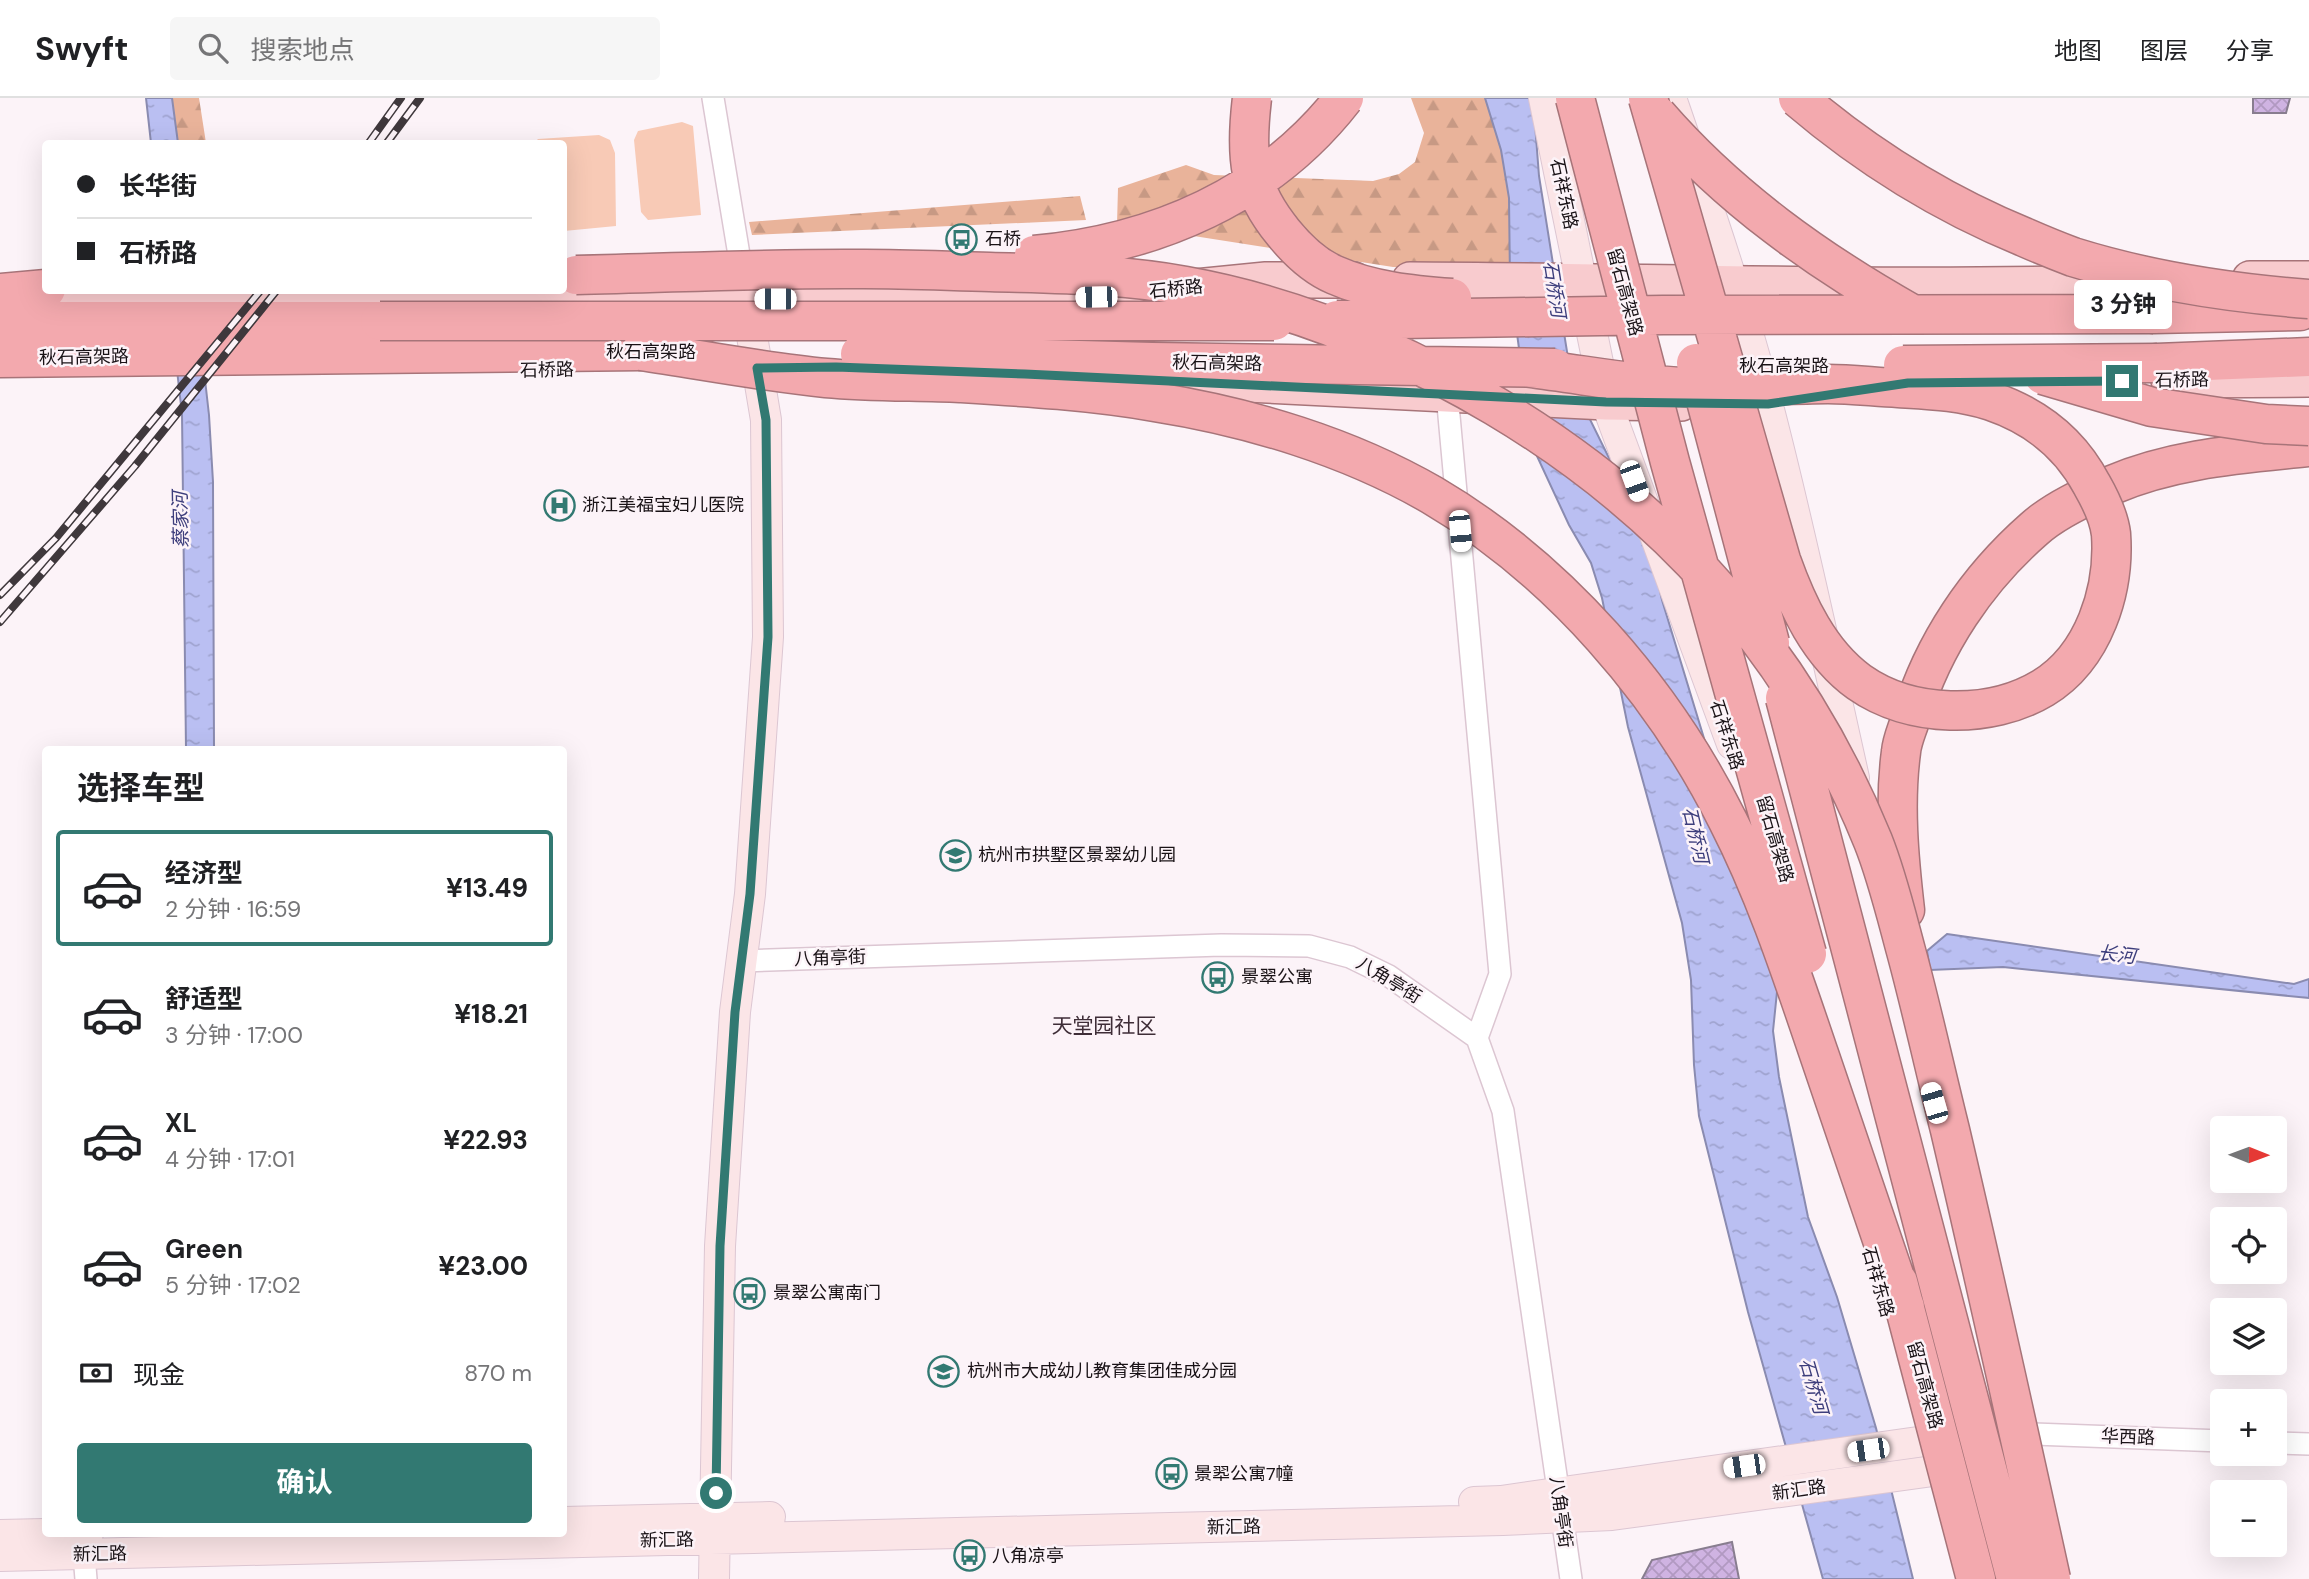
<!DOCTYPE html>
<html lang="zh">
<head>
<meta charset="utf-8">
<style>
	body { margin:0; font-family:"DM Sans","Noto Sans SC",sans-serif; background:#f6f6f6; color:#202124; height:100vh; display:flex; flex-direction:column; font-size:26px; white-space:nowrap }
	* { box-sizing:border-box; margin:0 }
	p { font-size:23px; color:#757577 }
	.icon { flex:none; width:38px; height:38px; fill:none; stroke:currentColor; stroke-width:2; stroke-linecap:round; stroke-linejoin:round }
	.map { position:relative; flex:1; overflow:hidden }
	.sheet { position:absolute; left:42px; top:648px; width:525px; height:791px; display:flex; flex-direction:column; background:#fff; border-radius:7px; box-shadow:0 7px 28px #0002 }
	.sheet>* { flex:none }
	.guide { position:absolute; left:42px; top:42px; width:525px; height:154px; border-radius:7px; box-shadow:0 7px 28px #0002; display:grid; align-content:center; height:154px; padding:0 35px; background:#fff }
	.needle { width:46px; rotate:91deg }
	.controls { position:absolute; left:2210px; top:1018px; display:grid; gap:14px }
	.controls a { display:grid; place-items:center; width:77px; height:77px; border-radius:7px; background:#fff; box-shadow:0 7px 28px #0002; font-size:35px }
	.end { position:absolute; width:32px; height:32px; margin:-16px; border:9px solid #327972; background:#fff; box-shadow:0 0 0 4px #fff }
	.from { border-radius:50% }
	.bubble { position:absolute; height:49px; border-radius:7px; background:#fff; box-shadow:0 7px 28px #0002; font-size:23px; font-weight:700; line-height:49px; text-align:center }
	.car { position:absolute; width:21px; height:42px; margin:-21px -10px; border-radius:9px; box-shadow:0 0 5px 2px #0007; background:linear-gradient(#fff 24%,#345 0 40%,#fff 0 76%,#345 0 86%,#fff 0) }
	.guide b { display:flex; align-items:center; gap:24px; height:66px; font-size:26px }
	.guide b+b { border-top:2px solid #e0e0e0 }
	.guide i { width:18px; height:18px; background:#202124 }
	ul { padding:0; list-style:none }
	li { display:flex; align-items:center; gap:21px; height:116px; margin:0 14px 10px; padding:0 21px; border:4px solid transparent; border-radius:7px }
	li div { flex:1 }
	li b { display:block; font-size:26px }
	li em { font-style:normal; font-weight:700 }
	li.selected { border-color:#327972 }
	li>.icon { width:63px; height:63px; stroke-width:1.5 }
	h2 { padding:0 35px; font-size:32px; line-height:84px }
	.pay { display:flex; align-items:center; gap:18px; height:77px; padding:0 35px; font-size:26px }
	.pay p { margin-inline-start:auto }
	.primary-button { display:flex; gap:14px; margin-top:auto; padding:14px 35px }
	.primary-button a { flex:1; height:80px; border-radius:7px; background:#327972; color:#fff; font-size:28px; font-weight:700; line-height:80px; text-align:center }
	header { display:flex; align-items:center; gap:42px; box-sizing:border-box; height:98px; padding:0 35px; background:#fff; border-bottom:2px solid #e0e0e0 }
	header strong { font-size:33px }
	nav { display:flex; gap:38px; margin-inline-start:auto; font-size:24px }
	.search { width:490px; height:63px; background:#f6f6f6; display:flex; align-items:center; gap:18px; box-sizing:border-box; padding:0 24px; border-radius:7px; color:#757577; font-size:26px }
	.map>svg:first-child { display:block }
</style>
</head>
<body>
<header>
<strong>Swyft</strong>
<div class="search"><svg class="icon" aria-label="search" viewBox="0 0 24 24"><circle cx="10" cy="10" r="6"/><path d="M15 15l6 6"/></svg>搜索地点</div>
<nav><a>地图</a><a>图层</a><a>分享</a></nav>
</header>
<div class="map">
<svg width="2309" height="1481" viewBox="0 0 2309 1481">
	<defs>
		<pattern id="forest-firs" width="22" height="20" patternUnits="userSpaceOnUse" patternTransform="scale(1.75)"><rect width="22" height="20" fill="#e9b39a"/><path d="M5 1l3.5 6h-7zM16 11l3.5 6h-7z" fill="#c79984"/></pattern>
		<pattern id="water-ripples" width="26" height="14" patternUnits="userSpaceOnUse" patternTransform="scale(1.75)"><rect width="26" height="14" fill="#babff2"/><path d="M2 4q2-2 4 0t4 0M15 11q2-2 4 0t4 0" fill="none" stroke="#9fa3cf"/></pattern>
		<pattern id="building-cross-hatch" width="8" height="8" patternUnits="userSpaceOnUse" patternTransform="scale(1.75)"><rect width="8" height="8" fill="#cfb3e2"/><path d="M0 0l8 8M0 8l8-8" fill="none" stroke="#b199c1"/></pattern>
	</defs>
	<rect width="100%" height="100%" fill="#fcf3f8"/>
	<path fill="#f8cab6" d="M682,24L693,28L701,117L648,122L641,114L634,42L638,33Z
		M599,37L610,42L615,55L616,128L564,133V46L534,45L538,41Z"/>
	<path fill="url(#forest-firs)" d="M172,0H199L206,45H178Z
		M1411,0H1485L1501,52L1509,100L1510,171L1393,169L1117,126L1118,90L1186,67L1214,77L1373,83L1399,76L1415,64L1424,35Z
		M1080,98L1086,122L752,137L749,124Z"/>
	<path fill="url(#water-ripples)" stroke="#8a8bb0" stroke-width="2" d="M146,0H172L178,45H151Z
		M1485,0H1533L1539,78L1572,285L1647,437L1662,502L1778,884L1773,933L1779,979L1808,1119L1837,1199L1876,1330L1913,1481H1823L1748,1214L1699,1018L1694,967L1691,882L1682,825L1628,629L1602,500L1591,465L1569,427L1536,356L1526,303L1510,183L1509,100L1501,52Z
		M168,193H195L209,317L213,384L214,651H186L182,316Z
		M1947,836L2294,886L2309,881V900L2003,869L1930,872L1927,853Z"/>
	<path fill="url(#building-cross-hatch)" stroke="#887d8f" stroke-width="2" d="M2253,0H2290L2286,15H2253Z
		M1732,1444L1739,1481H1642L1652,1462Z"/>
	<g fill="none" stroke-linecap="round" stroke-linejoin="round">
		<defs>
			<path id="street" d="M713,0L743,181
				M1447,296L1500,876L1477,940
				M742,863L1221,847L1309,848L1350,859L1389,878L1477,940L1503,1013L1571,1481
				M2034,1336L2222,1343
				M2275,1345L2309,1346
				M84,1457L86,1481"/>
			<path id="secondary" d="M1544,0L1606,304L1732,646
				M1671,0C1706,102 1741,203 1768,308C1800,431 1826,555 1854,680
				M1474,1404L1501,1403L1925,1343L1959,1341
				M564,1424L770,1419
				M0,1437L88,1435
				M0,1458L1503,1422L1612,1417L1933,1373L2004,1347
				M714,1481L720,1148L735,914L750,796L768,539L766,322L746,202"/>
			<path id="primary" d="M2250,181H2309
				M1410,182C1655,183 1900,192 2145,184
				M14,200L159,204L1095,199L1266,182H1354
				M1146,281L1606,304L1681,305
				M2169,282L2309,281"/>
			<path id="highway" d="M0,195L46,191
				M2153,216L2300,213
				M0,223H380
				M0,260L641,253
				M2157,265L2309,259
				M1905,812C1899,760 1894,706 1901,654C1902,642 1908,630 1911,619C1933,546 1977,481 2034,431C2055,412 2086,398 2112,387C2175,360 2243,356 2309,349"/>
		</defs>
		<use href="#street" stroke="#dcc6d2" stroke-width="24"/>
		<use href="#secondary" stroke="#dcc6d2" stroke-width="32"/>
		<use href="#primary" stroke="#a77479" stroke-width="38"/>
		<use href="#highway" stroke="#a77479" stroke-width="41"/>
		<use href="#street" stroke="#fff" stroke-width="21"/>
		<use href="#secondary" stroke="#fbe5e7" stroke-width="30"/>
		<use href="#primary" stroke="#f8cbce" stroke-width="35"/>
		<use href="#highway" stroke="#f3a9ae" stroke-width="38"/>
		<defs>
			<path id="rail" d="M368,46L401,0
				M386,46L420,0
				M0,497L56,440L261,192
				M0,524L135,368L277,192"/>
		</defs>
		<use href="#rail" stroke="#3f383c" stroke-width="8"/>
		<use href="#rail" stroke="#fcf3f8" stroke-width="5" stroke-dasharray="16" stroke-linecap="butt"/>
		<defs>
			<path id="highway-bridge" d="M1252,0C1249,25 1247,51 1252,75C1260,113 1300,162 1335,177C1371,193 1413,197 1452,200
				M1575,0L1670,364L1807,856
				M1798,0C1866,58 1941,105 2024,139C2040,146 2057,153 2073,159C2150,183 2229,195 2309,201
				M1657,17C1729,100 1818,163 1912,216
				M1034,157C1155,146 1268,98 1344,0
				M576,177C672,175 768,170 864,171C906,171 948,173 990,174C1056,176 1121,176 1185,188C1296,208 1398,251 1495,308C1668,411 1797,556 1873,743C1887,778 1896,816 1906,853C1922,912 1935,972 1950,1032C1985,1181 2018,1331 2051,1481
				M1337,222L1663,217L2153,216
				M380,223H1274
				M641,253C702,262 764,274 826,280C870,284 915,283 960,285C1025,289 1091,293 1155,304C1250,319 1349,349 1432,397C1558,471 1663,593 1728,723C1766,797 1792,877 1819,956C1847,1040 1876,1124 1905,1209
				M860,256L1152,264L1555,270
				M1696,265L1770,545
				M1903,267L2157,265
				M1529,270C1579,276 1630,286 1681,289C1729,292 1779,286 1828,286C1851,286 1875,289 1898,290C1930,292 1960,293 1991,303C2035,318 2070,345 2092,387C2100,401 2109,419 2111,436C2115,492 2094,559 2043,590C1990,622 1910,620 1859,584C1819,555 1797,507 1781,462L1648,0
				M2043,277L2152,309L2266,326L2309,328
				M1785,600L2016,1481
				M1898,1184L1976,1481"/>
		</defs>
		<use href="#highway-bridge" stroke="#a77479" stroke-width="41" stroke-linecap="butt"/>
		<use href="#highway-bridge" stroke="#f3a9ae" stroke-width="38"/>
	</g>
	<g fill="none" stroke-linecap="round" stroke-linejoin="round">
		<path stroke="#327972" stroke-width="9" d="M716,1395L720,1148L735,914L750,796L768,539L766,322L757,270L836,269L1025,276L1606,304L1768,306L1908,285L2122,283"/>
	</g>
	<defs>
		<symbol id="bus-ring" viewBox="-11 -11 22 22"><circle r="9.5" fill="#fcf3f8" stroke="#327972" stroke-width="1.5"/><path d="M-5-6H5V4H4V6H2V4H-2V6H-4V4H-5ZM-3.5-4V0h7V-4ZM-3.5 1.2v1.5H-2V1.2ZM2 1.2v1.5H3.5V1.2Z" fill="#327972"/></symbol>
		<symbol id="hospital-ring" viewBox="-11 -11 22 22"><circle r="9.5" fill="#fcf3f8" stroke="#327972" stroke-width="1.5"/><path d="M-5-5h3v3.5h4V-5h3V5h-3V1.5h-4V5h-3Z" fill="#327972"/></symbol>
		<symbol id="school-ring" viewBox="-11 -11 22 22"><circle r="9.5" fill="#fcf3f8" stroke="#327972" stroke-width="1.5"/><path d="M0-5L7-2L0 1L-7-2ZM-4 1L0 2.5L4 1V4Q0 6-4 4Z" fill="#327972"/></symbol>
	</defs>
	<g fill-rule="evenodd">
		<use href="#bus-ring" x="944" y="124" width="35" height="35"/>
		<use href="#hospital-ring" x="542" y="390" width="35" height="35"/>
		<use href="#school-ring" x="938" y="740" width="35" height="35"/>
		<use href="#bus-ring" x="1200" y="862" width="35" height="35"/>
		<use href="#bus-ring" x="732" y="1178" width="35" height="35"/>
		<use href="#school-ring" x="926" y="1256" width="35" height="35"/>
		<use href="#bus-ring" x="1154" y="1358" width="35" height="35"/>
		<use href="#bus-ring" x="952" y="1440" width="35" height="35"/>
	</g>
	<g text-anchor="middle" stroke-width="5" stroke-linejoin="round" paint-order="stroke">
		<g font-size="18" fill="#191216" stroke="#fcf3f8">
			<text transform="translate(1564 96) rotate(78)" y="6">石祥东路</text>
			<text transform="translate(1176 191) rotate(-6)" y="6">石桥路</text>
			<text transform="translate(1625 194) rotate(75)" y="6">留石高架路</text>
			<text x="651" y="260">秋石高架路</text>
			<text transform="translate(84 259) rotate(-1)" y="6">秋石高架路</text>
			<text transform="translate(1217 265) rotate(1)" y="6">秋石高架路</text>
			<text x="1784" y="274">秋石高架路</text>
			<text transform="translate(547 272) rotate(-1)" y="6">石桥路</text>
			<text transform="translate(2182 282) rotate(-1)" y="6">石桥路</text>
			<text transform="translate(1727 637) rotate(72)" y="6">石祥东路</text>
			<text transform="translate(1775 741) rotate(74)" y="6">留石高架路</text>
			<text transform="translate(830 860) rotate(-2)" y="6">八角亭街</text>
			<text transform="translate(1389 882) rotate(31)" y="6">八角亭街</text>
			<text transform="translate(1878 1184) rotate(74)" y="6">石祥东路</text>
			<text transform="translate(1925 1287) rotate(75)" y="6">留石高架路</text>
			<text transform="translate(2128 1339) rotate(2)" y="6">华西路</text>
			<text transform="translate(1799 1392) rotate(-8)" y="6">新汇路</text>
			<text transform="translate(1561 1414) rotate(82)" y="6">八角亭街</text>
			<text transform="translate(1234 1429) rotate(-1)" y="6">新汇路</text>
			<text transform="translate(667 1442) rotate(-1)" y="6">新汇路</text>
			<text transform="translate(100 1456) rotate(-1)" y="6">新汇路</text>
		</g>
		<g font-size="18" fill="#191216" stroke="#fcf3f8" text-anchor="start">
			<text x="985" y="147">石桥</text>
			<text x="582" y="413">浙江美福宝妇儿医院</text>
			<text x="978" y="763">杭州市拱墅区景翠幼儿园</text>
			<text x="1241" y="885">景翠公寓</text>
			<text x="773" y="1201">景翠公寓南门</text>
			<text x="967" y="1279">杭州市大成幼儿教育集团佳成分园</text>
			<text x="1194" y="1382">景翆公寓7幢</text>
			<text x="992" y="1464">八角凉亭</text>
		</g>
		<g font-size="19" font-style="italic" fill="#3d3e7c" stroke="#fcf3f8">
			<text transform="translate(1555 191) rotate(81)" y="7">石桥河</text>
			<text transform="translate(180 422) rotate(-91)" y="7">蔡家河</text>
			<text transform="translate(1696 737) rotate(77)" y="7">石桥河</text>
			<text transform="translate(2117 856) rotate(6)" y="7">长河</text>
			<text transform="translate(1814 1288) rotate(74)" y="7">石桥河</text>
		</g>
		<g font-size="21" fill="#3e2d37" stroke="#fcf3f8">
			<text x="1104" y="935">天堂园社区</text>
		</g>
	</g>
</svg>
<div class="controls">
<a><svg class="needle" viewBox="-14 -14 28 28"><path d="M0-13l5 13h-10z" fill="#e53935"/><path d="M0 13l5-13h-10z" fill="#757577"/></svg></a>
<a><svg class="icon" aria-label="locate" viewBox="0 0 24 24"><circle cx="12" cy="12" r="6"/><path d="M12 2v4M12 18v4M2 12h4M18 12h4"/></svg></a>
<a><svg class="icon" aria-label="layers" viewBox="0 0 24 24"><path d="M12 4l9 5-9 5-9-5zM3 14l9 5 9-5"/></svg></a>
<a>+</a>
<a>−</a>
</div>
<i class="end from" style="left:716px;top:1395px"></i>
<i class="end" style="left:2122px;top:283px"></i>
<div class="bubble" style="left:2074px;top:182px;width:98px">3 分钟</div>
<i class="car" style="left:1096px;top:199px;rotate:269deg"></i>
<i class="car" style="left:775px;top:201px;rotate:270deg"></i>
<i class="car" style="left:1634px;top:383px;rotate:160deg"></i>
<i class="car" style="left:1460px;top:433px;rotate:175deg"></i>
<i class="car" style="left:1934px;top:1005px;rotate:344deg"></i>
<i class="car" style="left:1868px;top:1352px;rotate:262deg"></i>
<i class="car" style="left:1744px;top:1368px;rotate:262deg"></i>
<div class="guide">
<b><i class="from"></i>长华街</b>
<b><i></i>石桥路</b>
</div>
<section class="sheet">
<h2>选择车型</h2>
<ul>
<li class="selected"><svg class="icon" aria-label="car" viewBox="0 0 24 24"><path d="M5 17H2v-5l4-1 3-4h7l3 4 3 1v5h-3M9 17h6M6 11h13"/><circle cx="7" cy="17" r="2"/><circle cx="17" cy="17" r="2"/></svg><div><b>经济型</b><p>2 分钟 · 16:59</p></div><em>¥13.49</em></li>
<li><svg class="icon" aria-label="car" viewBox="0 0 24 24"><path d="M5 17H2v-5l4-1 3-4h7l3 4 3 1v5h-3M9 17h6M6 11h13"/><circle cx="7" cy="17" r="2"/><circle cx="17" cy="17" r="2"/></svg><div><b>舒适型</b><p>3 分钟 · 17:00</p></div><em>¥18.21</em></li>
<li><svg class="icon" aria-label="car" viewBox="0 0 24 24"><path d="M5 17H2v-5l4-1 3-4h7l3 4 3 1v5h-3M9 17h6M6 11h13"/><circle cx="7" cy="17" r="2"/><circle cx="17" cy="17" r="2"/></svg><div><b>XL</b><p>4 分钟 · 17:01</p></div><em>¥22.93</em></li>
<li><svg class="icon" aria-label="car" viewBox="0 0 24 24"><path d="M5 17H2v-5l4-1 3-4h7l3 4 3 1v5h-3M9 17h6M6 11h13"/><circle cx="7" cy="17" r="2"/><circle cx="17" cy="17" r="2"/></svg><div><b>Green</b><p>5 分钟 · 17:02</p></div><em>¥23.00</em></li>
</ul>
<div class="pay"><svg class="icon" aria-label="cash" viewBox="0 0 24 24"><path d="M3 7h18v10H3z"/><circle cx="12" cy="12" r="2"/></svg>现金<p>870 m</p></div>
<div class="primary-button"><a>确认</a></div>
</section>
</div>
</body>
</html>
